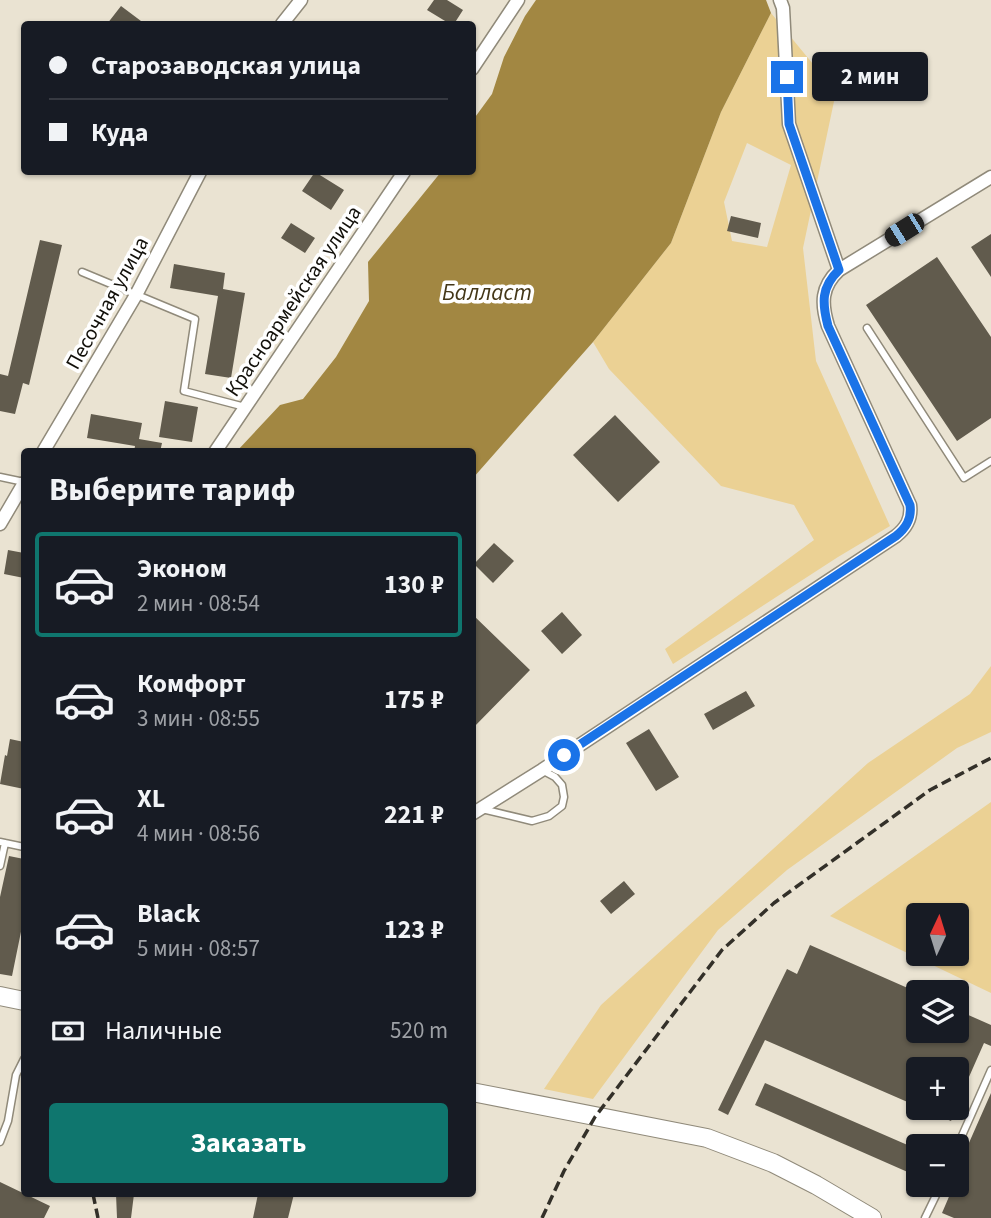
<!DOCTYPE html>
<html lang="ru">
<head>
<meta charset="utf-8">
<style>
	body { margin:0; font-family:"Source Sans 3",sans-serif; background:#20242c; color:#f1f3f6; height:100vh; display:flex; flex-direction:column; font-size:26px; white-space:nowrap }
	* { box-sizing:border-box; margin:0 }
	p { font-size:23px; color:#9ea1a6 }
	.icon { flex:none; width:38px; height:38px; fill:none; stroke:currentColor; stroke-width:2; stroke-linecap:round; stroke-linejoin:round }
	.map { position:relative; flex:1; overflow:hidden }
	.details { position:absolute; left:21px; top:448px; width:455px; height:749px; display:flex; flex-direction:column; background:#171b24; border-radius:7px; box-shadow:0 2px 5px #0004 }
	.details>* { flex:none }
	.top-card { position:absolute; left:21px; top:21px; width:455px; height:154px; border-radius:7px; box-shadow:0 2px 5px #0004; display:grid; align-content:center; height:154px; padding:0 28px; background:#171b24 }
	.needle { width:46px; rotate:4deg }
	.controls { position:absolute; left:906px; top:903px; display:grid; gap:14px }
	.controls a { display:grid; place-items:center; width:63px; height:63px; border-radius:7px; background:#171b24; box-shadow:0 2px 5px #0004; font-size:35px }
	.end { position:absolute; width:32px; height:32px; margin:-16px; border:9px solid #1a73e8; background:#fff; box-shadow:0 0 0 4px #fff }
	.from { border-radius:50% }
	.bubble { position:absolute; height:49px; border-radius:7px; background:#171b24; box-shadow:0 2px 5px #0004; font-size:23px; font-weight:700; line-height:49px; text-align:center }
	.car { position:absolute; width:21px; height:42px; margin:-21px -10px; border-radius:9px; box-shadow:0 0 5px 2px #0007; background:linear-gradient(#222 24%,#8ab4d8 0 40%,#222 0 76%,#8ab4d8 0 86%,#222 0) }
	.top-card b { display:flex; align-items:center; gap:24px; height:66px; font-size:26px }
	.top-card b+b { border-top:2px solid #363941 }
	.top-card i { width:18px; height:18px; background:#f1f3f6 }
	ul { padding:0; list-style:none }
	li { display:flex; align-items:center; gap:21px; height:105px; margin:0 14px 10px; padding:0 14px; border:4px solid transparent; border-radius:7px }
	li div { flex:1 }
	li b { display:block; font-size:26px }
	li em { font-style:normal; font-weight:700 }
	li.on { border-color:#0f766e }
	li>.icon { width:63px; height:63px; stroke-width:1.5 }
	h2 { padding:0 28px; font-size:32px; line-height:84px }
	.pay { display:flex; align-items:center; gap:18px; height:77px; padding:0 28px; font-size:26px }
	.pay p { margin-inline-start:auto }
	.cta { display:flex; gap:14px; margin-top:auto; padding:14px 28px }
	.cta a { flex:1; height:80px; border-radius:7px; background:#0f766e; color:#fff; font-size:28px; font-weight:700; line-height:80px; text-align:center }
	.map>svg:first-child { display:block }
</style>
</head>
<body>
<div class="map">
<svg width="991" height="1218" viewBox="0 0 991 1218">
	<rect width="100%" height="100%" fill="#eae3d2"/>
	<path fill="#ebd194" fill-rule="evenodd" d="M771,13L836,92L803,248L816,361L890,526L838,557L673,664L665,649L814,540L794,505L721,486L609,369L593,342L671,243L721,112ZM747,143L791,165L767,247L732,241L724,202Z
		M991,666V732L957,748L787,870L718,930L593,1099L544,1089L601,1005L868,763L970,694Z
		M991,802V993L830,916ZM919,915H957V954H919Z"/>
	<path fill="#a28742" d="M536,0H766L771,13L721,112L671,243L593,342L473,478L472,452L237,451L280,405L303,399L336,357L369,301L368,262L441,172H472L473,120L492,94L504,57L525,16Z"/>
	<path fill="#615b4d" d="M434,0H447L463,10L454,24H450L427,10Z
		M121,6L145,24H107Z
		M315,172L344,190L331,210L302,191Z
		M731,216L761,223L758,238L727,231Z
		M291,223L315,238L305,253L281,238Z
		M991,234V277L971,247Z
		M40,240L62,245L29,385L23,383L15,414L0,411V374L8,376Z
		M937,257L991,337V418L957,441L866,305Z
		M174,264L225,273L223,289L245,293L231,378L205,374L218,296L170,288Z
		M165,401L198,407L192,442L159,437Z
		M91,414L142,423L139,439L162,443L160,452H134L135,446L87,438Z
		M615,415L660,462L618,502L573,455Z
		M494,543L514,561L493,583L474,564Z
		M8,550L24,553V578L4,574Z
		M562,612L582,635L562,654L541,631Z
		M472,614L530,670L472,729Z
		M746,691L755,706L713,730L704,714Z
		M649,729L679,777L656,791L626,743Z
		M10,739L24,742V789L0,784L5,755L7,756Z
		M9,856L24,859V917L12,976L0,974V897Z
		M624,881L635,894L611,914L600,901Z
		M810,945L919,993V1031H957V1010L991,1025V1046L984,1043L957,1104V1069H944L919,1058V1107L765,1040L728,1115L718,1110L787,969L797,974Z
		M765,1083L919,1150V1177L755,1105Z
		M991,1093V1218H954L942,1213L954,1185H957V1170Z
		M920,1108H957L951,1121Z
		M0,1182L50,1206L44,1218H0Z
		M116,1194H134L131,1218H117Z
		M258,1194H294L288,1218H253Z"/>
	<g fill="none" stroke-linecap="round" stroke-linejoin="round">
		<defs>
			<path id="service" d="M82,272L195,319L184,391L245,407
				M867,328L964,478L991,461
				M0,477L24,482
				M482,809L532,821L549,816L562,806L564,797L562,785L555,777L542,770
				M0,842L24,847
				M0,866L5,843
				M0,1142L8,1121L16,1075L24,1059
				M957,1147L991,1070
				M925,1218L941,1185"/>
			<path id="minor" d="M780,0L783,8L789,124L839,270
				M282,24L301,0
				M472,69L518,0
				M43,452L136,295L200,172
				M215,452L404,172
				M0,524L24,483
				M472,814L542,770L896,536C906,528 912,519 910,505L828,326C821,303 821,287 839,270L991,177"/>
			<path id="secondary" d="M0,996L24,1001
				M472,1092L707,1138L773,1163L816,1185L872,1218"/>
		</defs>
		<use href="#service" stroke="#908a7a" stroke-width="9"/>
		<use href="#minor" stroke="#908a7a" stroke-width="15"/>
		<use href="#secondary" stroke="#908a7a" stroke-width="20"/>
		<use href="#service" stroke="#fff" stroke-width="6"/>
		<use href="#minor" stroke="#fff" stroke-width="12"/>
		<use href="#secondary" stroke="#fff" stroke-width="18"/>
		<path stroke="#333029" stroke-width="3.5" stroke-dasharray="10 5" stroke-linecap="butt" d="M93,1194L98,1218
			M542,1218L564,1171L595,1117L722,950L774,903L930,790L991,758"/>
	</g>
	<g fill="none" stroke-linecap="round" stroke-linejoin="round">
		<path stroke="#1a73e8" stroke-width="9" d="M564,755L896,536C906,528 912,519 910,505L828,326C822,303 821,287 839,270L789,124L787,77"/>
	</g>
	<g text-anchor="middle" stroke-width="7" stroke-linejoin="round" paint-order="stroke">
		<g font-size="21" fill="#110f09" stroke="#fff">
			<text transform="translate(293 301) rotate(-56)" y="7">Красноармейская улица</text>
			<text transform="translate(107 303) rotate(-61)" y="7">Песочная улица</text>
		</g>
		<g font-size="23" font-style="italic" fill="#443718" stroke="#fff">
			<text x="487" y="300">Балласт</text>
		</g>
	</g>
</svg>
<div class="controls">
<a><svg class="needle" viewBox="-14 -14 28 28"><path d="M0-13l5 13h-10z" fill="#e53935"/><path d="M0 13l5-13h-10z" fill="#9ea1a6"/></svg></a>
<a><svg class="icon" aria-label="layers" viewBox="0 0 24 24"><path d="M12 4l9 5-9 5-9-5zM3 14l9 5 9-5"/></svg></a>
<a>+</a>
<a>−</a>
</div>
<i class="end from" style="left:564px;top:755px"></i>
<i class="end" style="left:787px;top:77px"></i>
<div class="bubble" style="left:812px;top:52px;width:116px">2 мин</div>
<i class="car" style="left:904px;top:230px;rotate:238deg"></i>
<div class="top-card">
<b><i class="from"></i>Старозаводская улица</b>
<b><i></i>Куда</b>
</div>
<section class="details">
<h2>Выберите тариф</h2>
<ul>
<li class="on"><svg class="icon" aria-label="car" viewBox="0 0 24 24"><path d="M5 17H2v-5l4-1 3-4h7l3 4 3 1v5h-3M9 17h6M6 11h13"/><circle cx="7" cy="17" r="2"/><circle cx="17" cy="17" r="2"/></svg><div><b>Эконом</b><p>2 мин · 08:54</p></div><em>130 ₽</em></li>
<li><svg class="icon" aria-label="car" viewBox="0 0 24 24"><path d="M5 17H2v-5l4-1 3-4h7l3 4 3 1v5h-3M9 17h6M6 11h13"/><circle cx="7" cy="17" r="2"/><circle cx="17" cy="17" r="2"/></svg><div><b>Комфорт</b><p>3 мин · 08:55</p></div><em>175 ₽</em></li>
<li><svg class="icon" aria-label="car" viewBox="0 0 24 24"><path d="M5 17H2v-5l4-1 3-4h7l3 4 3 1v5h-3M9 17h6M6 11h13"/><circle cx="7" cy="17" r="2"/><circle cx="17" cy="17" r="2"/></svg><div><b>XL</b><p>4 мин · 08:56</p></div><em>221 ₽</em></li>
<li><svg class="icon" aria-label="car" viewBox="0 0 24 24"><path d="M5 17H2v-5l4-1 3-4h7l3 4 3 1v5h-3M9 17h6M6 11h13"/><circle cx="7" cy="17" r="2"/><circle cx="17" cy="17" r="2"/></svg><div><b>Black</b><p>5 мин · 08:57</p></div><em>123 ₽</em></li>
</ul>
<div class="pay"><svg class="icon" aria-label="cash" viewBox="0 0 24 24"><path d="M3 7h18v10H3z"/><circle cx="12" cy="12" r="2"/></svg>Наличные<p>520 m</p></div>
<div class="cta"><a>Заказать</a></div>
</section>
</div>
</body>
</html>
